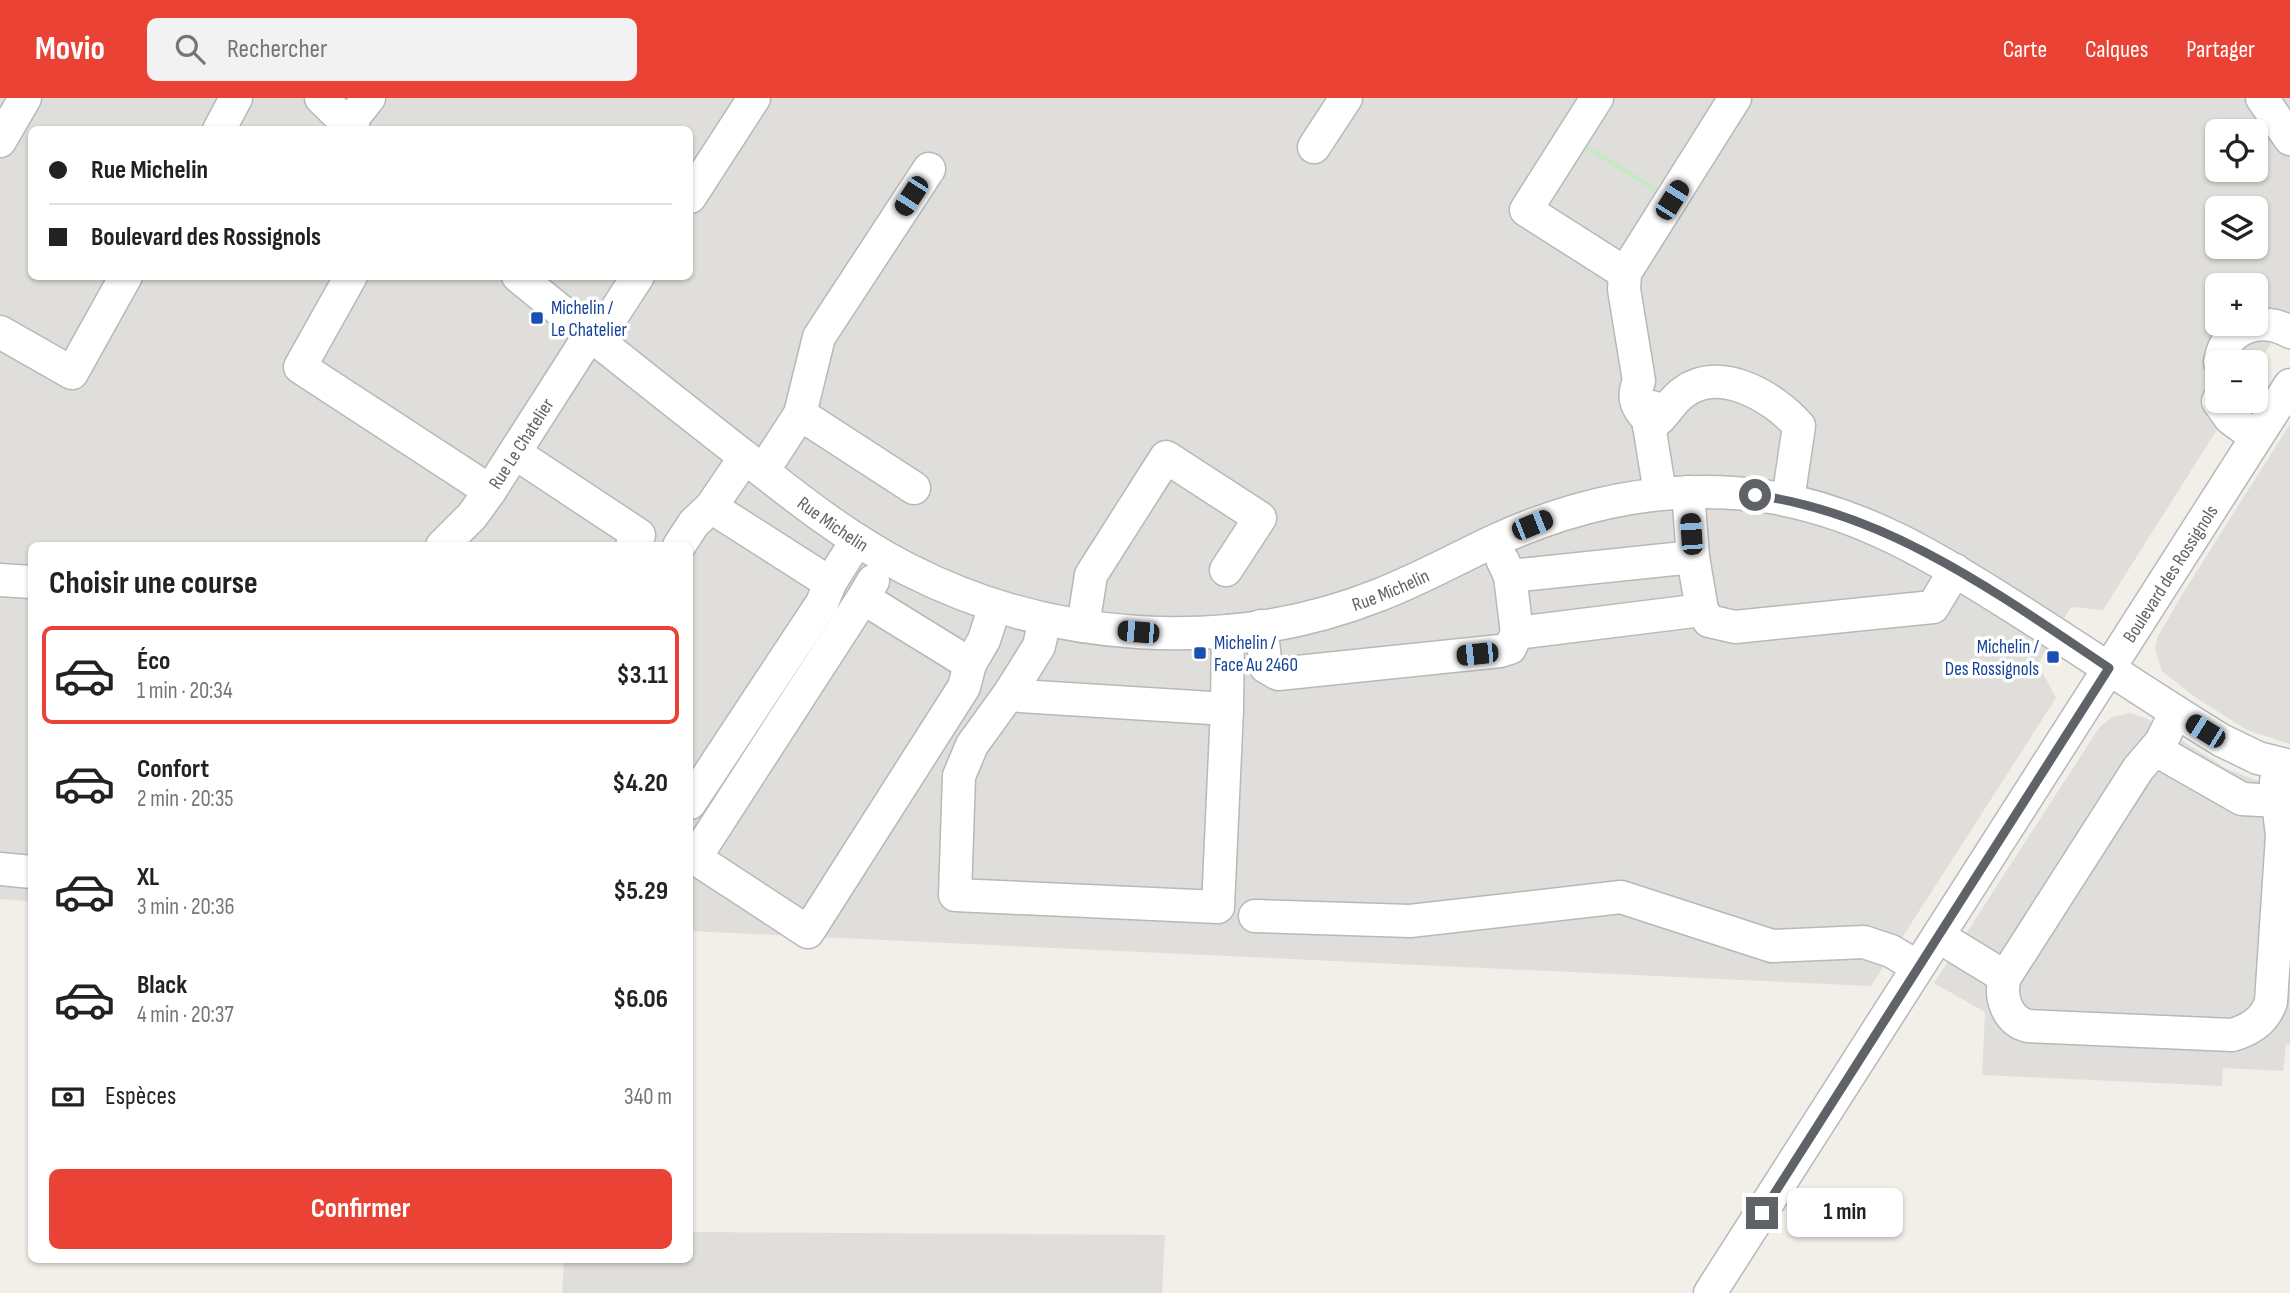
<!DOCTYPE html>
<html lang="fr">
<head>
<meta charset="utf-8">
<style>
	body { margin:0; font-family:"Sofia Sans Condensed",sans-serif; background:#f2f2f2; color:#222; height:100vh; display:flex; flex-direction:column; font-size:26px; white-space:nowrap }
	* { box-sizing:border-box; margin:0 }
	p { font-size:23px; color:#767676 }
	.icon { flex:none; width:38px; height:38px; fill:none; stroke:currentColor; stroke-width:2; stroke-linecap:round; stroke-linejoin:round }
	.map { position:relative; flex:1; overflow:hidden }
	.sheet { position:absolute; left:28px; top:444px; width:665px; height:721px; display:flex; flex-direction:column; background:#fff; border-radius:10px; box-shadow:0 2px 5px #0004 }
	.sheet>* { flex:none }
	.guide { position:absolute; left:28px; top:28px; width:665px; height:154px; border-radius:10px; box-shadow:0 2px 5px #0004; display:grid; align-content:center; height:154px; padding:0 21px; background:#fff }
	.buttons { position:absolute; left:2205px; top:21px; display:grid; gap:14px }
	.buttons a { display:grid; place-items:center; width:63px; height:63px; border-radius:10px; background:#fff; box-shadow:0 2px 5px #0004; font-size:35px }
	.end { position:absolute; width:32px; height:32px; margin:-16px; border:9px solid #5f6368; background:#fff; box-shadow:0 0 0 4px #fff }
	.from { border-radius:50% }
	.bubble { position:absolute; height:49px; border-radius:10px; background:#fff; box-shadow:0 2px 5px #0004; font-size:23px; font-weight:700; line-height:49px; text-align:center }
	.car { position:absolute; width:21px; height:42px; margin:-21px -10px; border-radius:9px; box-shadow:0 0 5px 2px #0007; background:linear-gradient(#222 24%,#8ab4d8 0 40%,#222 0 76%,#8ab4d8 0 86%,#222 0) }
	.guide b { display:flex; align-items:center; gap:24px; height:66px; font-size:26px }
	.guide b+b { border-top:2px solid #e0e0e0 }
	.guide i { width:18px; height:18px; background:#222 }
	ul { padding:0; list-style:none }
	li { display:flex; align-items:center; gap:21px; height:98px; margin:0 14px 10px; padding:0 7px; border:4px solid transparent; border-radius:10px }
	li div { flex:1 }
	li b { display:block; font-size:26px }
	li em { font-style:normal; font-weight:700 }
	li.selected { border-color:#ea4335 }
	li>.icon { width:63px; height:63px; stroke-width:1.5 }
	h2 { padding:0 21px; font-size:32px; line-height:84px }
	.pay { display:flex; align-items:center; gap:18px; height:77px; padding:0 21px; font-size:26px }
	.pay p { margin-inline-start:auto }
	.cta { display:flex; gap:14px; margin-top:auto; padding:14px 21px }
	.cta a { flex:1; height:80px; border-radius:10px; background:#ea4335; color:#fff; font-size:28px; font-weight:700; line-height:80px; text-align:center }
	header { display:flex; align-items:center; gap:42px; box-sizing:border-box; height:98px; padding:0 35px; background:#ea4335; color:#fff }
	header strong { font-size:33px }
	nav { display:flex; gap:38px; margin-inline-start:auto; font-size:24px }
	.search { width:490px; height:63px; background:#f2f2f2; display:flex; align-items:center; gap:18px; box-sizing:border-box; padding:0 24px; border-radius:10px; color:#767676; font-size:26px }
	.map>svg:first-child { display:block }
</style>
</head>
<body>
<header>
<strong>Movio</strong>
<div class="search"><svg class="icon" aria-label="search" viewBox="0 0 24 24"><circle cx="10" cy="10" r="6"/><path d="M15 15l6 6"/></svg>Rechercher</div>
<nav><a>Carte</a><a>Calques</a><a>Partager</a></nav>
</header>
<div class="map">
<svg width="2290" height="1195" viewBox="0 0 2290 1195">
	<rect width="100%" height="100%" fill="#f1efe8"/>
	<path fill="#e0deda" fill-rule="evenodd" d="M0,0H2290V215L2256,270V264H2217V303H2235L2103,512L2071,509L2038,566L2056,600L1871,888L690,833V448H32L31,803L0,801ZM32,32H690V178H32ZM2217,33H2256V72H2217ZM2217,110H2256V149H2217ZM2217,187H2256V226H2217Z
		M2290,326V646L2247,632L2195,599L2162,573L2155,551L2157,540L2183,495Z
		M2130,615L2148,621L2227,671L2266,686L2290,690V946H2286L2283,973L2223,970L2222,988L1982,977L1985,914L1934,885L2099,630L2112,619Z
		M690,1134L1165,1137L1162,1195H562L564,1162H690Z"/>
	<path fill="#c5e8c5" d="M1586,46L1659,91L1657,95L1584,50Z"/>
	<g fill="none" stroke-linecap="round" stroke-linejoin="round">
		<defs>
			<g id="minor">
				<path d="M321,0L354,32"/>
				<path d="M1597,0L1526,112L1625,175"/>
				<path d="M2262,0L2290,41"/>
				<path d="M348,26L369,0"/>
				<path d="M219,32L236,0"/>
				<path d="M0,43L25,0"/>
				<path d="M1314,49L1346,0"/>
				<path d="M690,99L754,0"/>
				<path d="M351,178L300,269L490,393"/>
				<path id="s1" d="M518,178C587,235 657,290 727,345C784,390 842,438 907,471C1051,545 1228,557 1379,497C1418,482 1454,462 1492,444C1580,403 1673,384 1770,399C1861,414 1935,459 2012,508C2082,552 2150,599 2221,642L2258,660L2290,668"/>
				<path d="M0,234L72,275L126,178"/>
				<path d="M2220,264C2225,229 2261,217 2290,234"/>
				<path d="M2218,303L2230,320L2256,339"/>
				<path d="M1652,309L1648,321L1660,395"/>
				<path d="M800,316L819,239L929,71"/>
				<path d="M1648,321C1636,309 1632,299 1639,283L1624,191L1625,175L1735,0"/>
				<path d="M1649,328C1664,321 1670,303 1684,294C1720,267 1774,299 1799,328L1788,402"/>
				<path d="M515,355L639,437L632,448"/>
				<path d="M745,359L711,409L830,485L857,442"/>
				<path d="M763,373L800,316L914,390"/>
				<path id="s2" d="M442,448L472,418L490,393L584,246L590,238L607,226L638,178"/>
				<path d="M679,448L694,425L711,409"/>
				<path d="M1502,461L1510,478L1693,459L1688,394"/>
				<path d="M1510,478L1517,535L1702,512L1693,459"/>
				<path d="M0,482L32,484"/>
				<path d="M873,483L863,500L970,566L984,542L995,508"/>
				<path d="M863,500L695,760L808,834L964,589L970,566"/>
				<path d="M1702,512L1709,523L1735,529L1933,509L1955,472"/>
				<path d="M1045,521L1039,548L1011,593L1020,598L1227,611L1228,533"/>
				<path d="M1083,528L1091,477L1166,359L1260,420L1226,472"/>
				<path d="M1261,528L1266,569L1278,576L1500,553L1510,550L1517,535"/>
				<path d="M1011,593L972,647L959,678L955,797L1218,809L1227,611"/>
				<path d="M2156,652L2242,701L2278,703L2276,683"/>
				<path d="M690,705L822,505L830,485"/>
				<path d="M0,771L32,774"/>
				<path d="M1255,818L1410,823L1621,799L1772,848L1864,844L1891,853L1918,869"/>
				<path d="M1938,838L2005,879L2138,671L2161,644L2176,614"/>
				<path d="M2005,879C1999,898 2007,923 2028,928L2232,937C2250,932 2265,922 2271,904L2282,738L2278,703"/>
				<path id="s3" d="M1710,1195L2290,287"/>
			</g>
		</defs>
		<use href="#minor" stroke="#b5b8bc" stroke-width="35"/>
		<use href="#minor" stroke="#fff" stroke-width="32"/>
	</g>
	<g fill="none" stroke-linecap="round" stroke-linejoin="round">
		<path stroke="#5f6368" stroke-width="9" d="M1755,397C1889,415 2000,497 2109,570L1762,1115"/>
	</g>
	<g fill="#1a4fb4" stroke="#fff" stroke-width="2.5">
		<rect x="530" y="213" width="14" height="14" rx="3.5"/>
		<rect x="1193" y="548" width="14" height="14" rx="3.5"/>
		<rect x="2046" y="552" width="14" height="14" rx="3.5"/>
	</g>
	<g text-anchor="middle" stroke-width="7" stroke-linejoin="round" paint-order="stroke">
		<g font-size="19" fill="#164399" stroke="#fff" text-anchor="start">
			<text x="551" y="216">Michelin /<tspan x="551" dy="22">Le Chatelier</tspan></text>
			<text x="1214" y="551">Michelin /<tspan x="1214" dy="22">Face Au 2460</tspan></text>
			<text x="2039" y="555" text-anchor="end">Michelin /<tspan x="2039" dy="22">Des Rossignols</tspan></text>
		</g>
		<g font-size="19" fill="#5f6368" stroke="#fff">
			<text dy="7" stroke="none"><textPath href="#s2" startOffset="130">Rue Le Chatelier</textPath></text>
			<text dy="7" stroke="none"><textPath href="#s1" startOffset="401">Rue Michelin</textPath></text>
			<text dy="7" stroke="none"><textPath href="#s3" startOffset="854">Boulevard des Rossignols</textPath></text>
			<text dy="7" stroke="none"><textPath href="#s1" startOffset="987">Rue Michelin</textPath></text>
		</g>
	</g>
</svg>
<div class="buttons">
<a><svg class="icon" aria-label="locate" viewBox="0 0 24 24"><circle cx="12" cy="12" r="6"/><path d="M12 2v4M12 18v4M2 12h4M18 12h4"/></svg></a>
<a><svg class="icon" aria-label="layers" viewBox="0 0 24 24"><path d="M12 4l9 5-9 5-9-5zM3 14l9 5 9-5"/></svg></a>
<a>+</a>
<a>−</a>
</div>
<i class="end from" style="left:1755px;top:397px"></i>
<i class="end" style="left:1762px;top:1115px"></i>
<div class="bubble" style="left:1787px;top:1090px;width:116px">1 min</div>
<i class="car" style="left:911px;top:98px;rotate:213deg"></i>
<i class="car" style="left:1672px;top:102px;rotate:32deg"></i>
<i class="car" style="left:1532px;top:427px;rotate:68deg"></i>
<i class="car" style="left:1691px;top:436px;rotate:356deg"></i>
<i class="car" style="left:1138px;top:534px;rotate:275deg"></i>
<i class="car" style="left:1477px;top:556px;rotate:264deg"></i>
<i class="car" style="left:2205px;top:633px;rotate:302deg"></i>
<div class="guide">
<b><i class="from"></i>Rue Michelin</b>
<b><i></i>Boulevard des Rossignols</b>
</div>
<section class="sheet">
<h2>Choisir une course</h2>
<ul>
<li class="selected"><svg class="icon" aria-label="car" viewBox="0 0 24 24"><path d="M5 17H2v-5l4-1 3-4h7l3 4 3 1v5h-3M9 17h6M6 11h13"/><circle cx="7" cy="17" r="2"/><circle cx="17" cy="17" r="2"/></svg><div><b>Éco</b><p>1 min · 20:34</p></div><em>$3.11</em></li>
<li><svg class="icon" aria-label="car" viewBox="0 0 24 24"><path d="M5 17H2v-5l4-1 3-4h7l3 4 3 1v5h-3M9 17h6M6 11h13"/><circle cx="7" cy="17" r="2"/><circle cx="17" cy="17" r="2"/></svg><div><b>Confort</b><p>2 min · 20:35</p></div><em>$4.20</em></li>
<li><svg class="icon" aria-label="car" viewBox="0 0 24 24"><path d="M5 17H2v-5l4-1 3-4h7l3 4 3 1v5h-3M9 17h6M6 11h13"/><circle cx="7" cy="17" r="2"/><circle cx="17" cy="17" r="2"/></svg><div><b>XL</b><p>3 min · 20:36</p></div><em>$5.29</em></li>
<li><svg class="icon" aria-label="car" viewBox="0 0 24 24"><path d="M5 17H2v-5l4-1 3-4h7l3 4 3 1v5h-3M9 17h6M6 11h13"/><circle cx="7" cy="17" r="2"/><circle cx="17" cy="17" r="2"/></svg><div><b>Black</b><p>4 min · 20:37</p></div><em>$6.06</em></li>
</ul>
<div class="pay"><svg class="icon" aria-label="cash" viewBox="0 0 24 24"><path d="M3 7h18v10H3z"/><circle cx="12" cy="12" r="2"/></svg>Espèces<p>340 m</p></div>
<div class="cta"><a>Confirmer</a></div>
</section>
</div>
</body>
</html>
